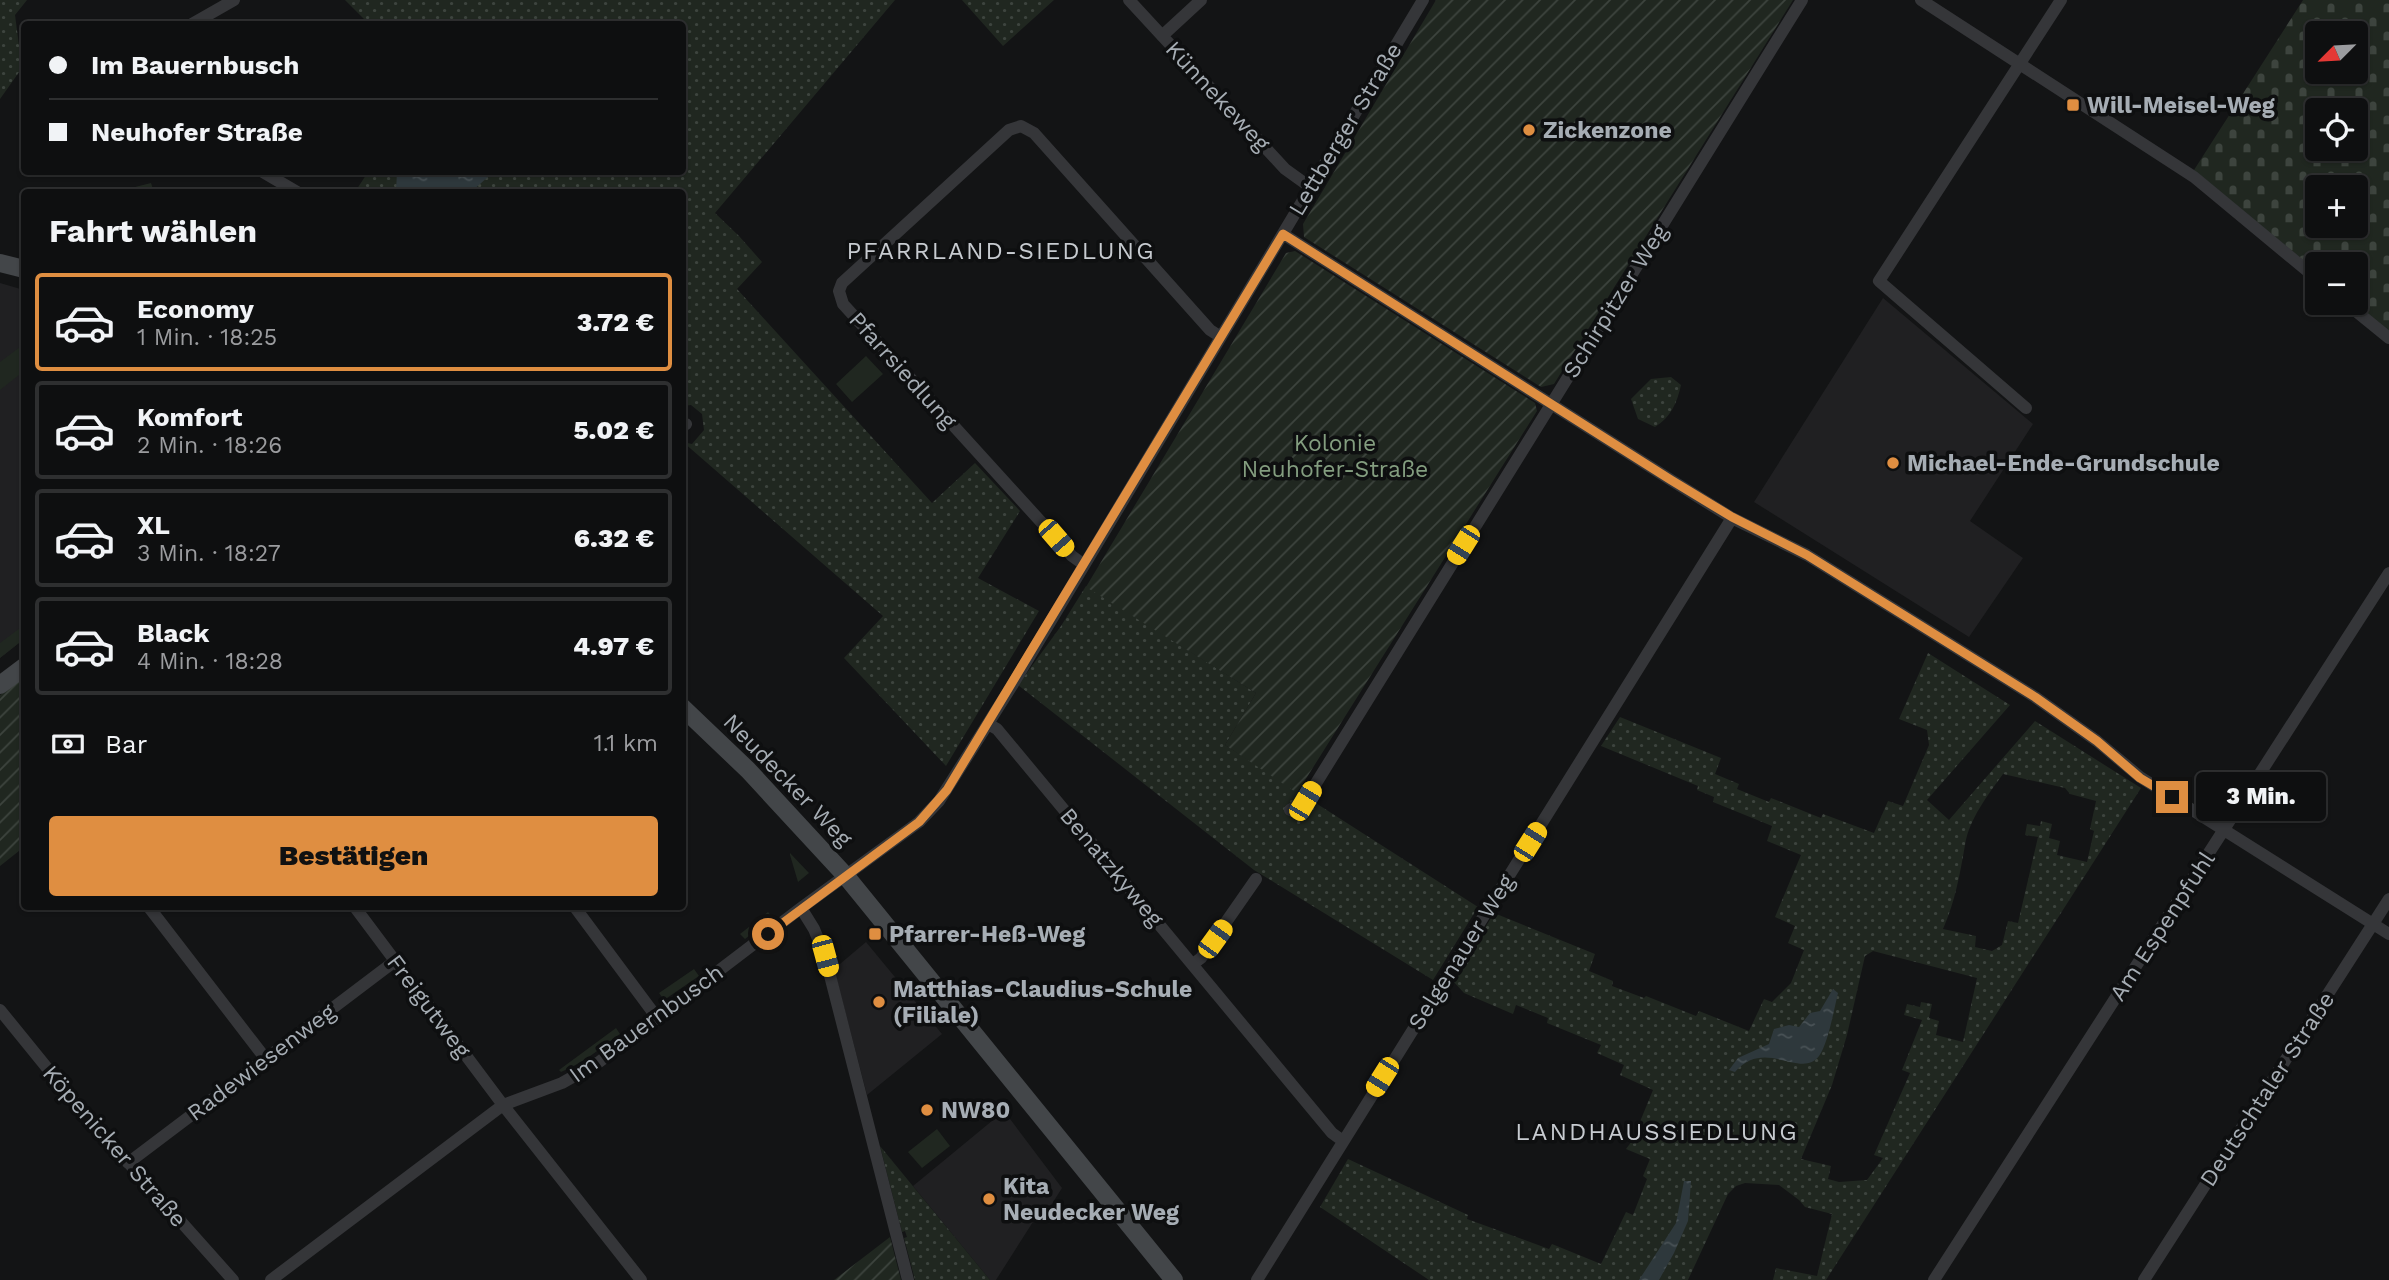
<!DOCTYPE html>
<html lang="de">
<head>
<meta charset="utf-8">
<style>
	body { margin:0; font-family:"Work Sans",sans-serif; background:#1c1d1e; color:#f1f3f6; height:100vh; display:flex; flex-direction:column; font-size:26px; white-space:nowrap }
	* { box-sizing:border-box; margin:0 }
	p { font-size:23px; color:#9b9c9f }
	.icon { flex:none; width:38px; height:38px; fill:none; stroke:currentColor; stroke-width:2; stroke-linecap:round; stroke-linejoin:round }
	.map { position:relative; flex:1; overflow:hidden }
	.panel { position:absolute; left:21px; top:189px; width:665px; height:721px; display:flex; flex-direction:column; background:#0e0f10; border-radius:7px; box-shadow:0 2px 5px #0004,0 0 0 2px #2e2f30 }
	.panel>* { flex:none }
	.banner { position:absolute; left:21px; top:21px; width:665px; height:154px; border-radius:7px; box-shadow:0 2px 5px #0004,0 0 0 2px #2e2f30; display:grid; align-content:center; height:154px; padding:0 28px; background:#0e0f10 }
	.needle { width:46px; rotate:246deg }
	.buttons { position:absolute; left:2305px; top:21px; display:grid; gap:14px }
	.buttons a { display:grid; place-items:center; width:63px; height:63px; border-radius:7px; background:#0e0f10; box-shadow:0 2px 5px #0004,0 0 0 2px #2e2f30; font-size:35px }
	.end { position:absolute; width:32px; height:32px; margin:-16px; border:9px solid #df8e41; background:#111; box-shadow:0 0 0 4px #111 }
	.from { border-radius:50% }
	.bubble { position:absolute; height:49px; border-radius:7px; background:#0e0f10; box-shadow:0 2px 5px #0004,0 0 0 2px #2e2f30; font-size:23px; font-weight:800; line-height:49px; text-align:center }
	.car { position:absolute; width:21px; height:42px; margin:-21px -10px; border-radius:9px; box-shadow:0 0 5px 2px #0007; background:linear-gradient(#f5c518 24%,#345 0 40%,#f5c518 0 76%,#345 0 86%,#f5c518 0) }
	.banner b { display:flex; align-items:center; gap:24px; height:66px; font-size:26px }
	.banner b+b { border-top:2px solid #2e2f30 }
	.banner i { width:18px; height:18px; background:#f1f3f6 }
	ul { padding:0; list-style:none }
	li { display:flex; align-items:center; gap:21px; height:98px; margin:0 14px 10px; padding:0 14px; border:4px solid #2e2f30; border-radius:7px }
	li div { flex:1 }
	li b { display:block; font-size:26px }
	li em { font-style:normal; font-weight:800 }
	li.active { border-color:#df8e41 }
	li>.icon { width:63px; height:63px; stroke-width:1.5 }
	h2 { padding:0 28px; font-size:32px; line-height:84px }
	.pay { display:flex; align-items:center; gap:18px; height:77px; padding:0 28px; font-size:26px }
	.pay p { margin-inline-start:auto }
	.primary-button { display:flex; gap:14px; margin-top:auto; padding:14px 28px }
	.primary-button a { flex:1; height:80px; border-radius:7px; background:#df8e41; color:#111; font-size:28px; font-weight:800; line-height:80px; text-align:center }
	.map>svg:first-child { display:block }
</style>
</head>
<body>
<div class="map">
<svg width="2389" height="1280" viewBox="0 0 2389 1280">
	<defs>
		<pattern id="cemetery-stones" width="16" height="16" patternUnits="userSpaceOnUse" patternTransform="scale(1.75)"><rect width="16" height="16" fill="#202720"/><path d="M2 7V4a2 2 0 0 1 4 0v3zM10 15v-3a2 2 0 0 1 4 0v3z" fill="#3d443e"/></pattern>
		<pattern id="park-dots" width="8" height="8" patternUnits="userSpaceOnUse" patternTransform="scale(1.75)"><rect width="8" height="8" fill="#202720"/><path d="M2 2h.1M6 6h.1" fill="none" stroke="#3d443e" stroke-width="1.8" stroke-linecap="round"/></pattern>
		<pattern id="garden-furrows" width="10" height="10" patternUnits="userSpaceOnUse" patternTransform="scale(1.75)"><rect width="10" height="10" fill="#202720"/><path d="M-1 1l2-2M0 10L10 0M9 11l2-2" fill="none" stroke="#3d443e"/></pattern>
		<pattern id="water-ripples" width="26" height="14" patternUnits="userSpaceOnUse" patternTransform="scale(1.75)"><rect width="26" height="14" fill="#2e383c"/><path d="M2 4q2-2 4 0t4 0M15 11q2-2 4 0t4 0" fill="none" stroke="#495256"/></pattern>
	</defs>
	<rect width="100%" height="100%" fill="#131415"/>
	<path fill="#202022" d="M0,283L24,290V639L0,658Z
		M1883,298L2033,424L1970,521L2023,558L1969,637L1754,502Z
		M866,942L942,1034L867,1095L834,969Z
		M1004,1111L1062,1188L1043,1218L1038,1214L996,1280H990L913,1186Z"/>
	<path fill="#202720" d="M151,183L154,192H123V190Z
		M24,344V371L0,390V362Z
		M866,356L883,374L852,402L836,384Z
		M24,625V639L0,658V643Z
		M790,853L809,873L798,882L790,855Z
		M768,912L773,918L745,939L740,934Z
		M694,969L699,976L664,1000L659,993Z
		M616,1028L620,1034C601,1048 583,1063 561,1072L559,1070Z
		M937,1129L950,1146L922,1168L908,1152Z"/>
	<path fill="url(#cemetery-stones)" fill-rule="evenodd" d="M2303,0H2389V332L2354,303L2356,264H2317V272L2194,170ZM2317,33H2356V72H2317ZM2317,110H2356V149H2317ZM2317,187H2356V226H2317Z"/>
	<path fill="url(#park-dots)" fill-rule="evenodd" d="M0,0H27L15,15L22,68L0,99Z
		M345,0H895L715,213L739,236L762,262L737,289L932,503L975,463L1020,511L978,578L1039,611L946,766L844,658L883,616L683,442L692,444L704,430L702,414L691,405L683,406L682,192H355L368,172H682V24H369Z
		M962,0H1054L1003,46Z
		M1671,377L1681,385C1677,403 1671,417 1655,427L1638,419L1631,399L1651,379Z
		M1086,586L1256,693L1225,745L1478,907L1433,980L1254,870L1018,685L1061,626Z
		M1928,653L2010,705L1927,800L1949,820L2035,721L2141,788L1826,1280H1773L1776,1268L1817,1276L1832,1214L1805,1207L1799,1200L1779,1185L1745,1183L1736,1186L1728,1194L1688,1280H1429L1320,1207L1348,1159L1468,1215L1467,1219L1549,1249L1552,1244L1601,1264L1626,1212L1633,1215L1647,1179L1643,1176L1650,1159L1626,1149L1632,1141L1653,1090L1620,1075L1624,1065L1597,1053L1601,1045L1547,1023L1548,1018L1516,1005L1513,1014L1464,993L1453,981L1494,913L1595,954L1589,971L1613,981L1612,986L1644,998L1646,996L1696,1016L1699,1011L1749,1031L1764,999L1772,1002L1791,983L1804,950L1788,943L1795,926L1775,917L1801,855L1767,841L1772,826L1713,802L1714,797L1697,790L1698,786L1601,746L1620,717L1721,758L1715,774L1739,784L1737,789L1769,802L1771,798L1821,818L1823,814L1874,833L1888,801L1903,806L1929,745L1927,730L1899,719ZM2003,774L2065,788L2070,794L2096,801L2090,829L2094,831L2087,862L2057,855L2060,841L2049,838L2052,824L2041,821L2040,826L2027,824L2025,835L2038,837L2018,923L2008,921L2002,945L1992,951L1975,947L1976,936L1943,929C1955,902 1960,874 1965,845C1969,819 1988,795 2003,774ZM1873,951L1977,978L1963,1042L1936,1035L1939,1021L1929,1018L1932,1004L1921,1002L1920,1007L1907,1004L1904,1015L1922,1020L1902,1070L1910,1073L1874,1155L1883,1158L1867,1180L1839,1182L1828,1179L1831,1166L1801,1159L1832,1085L1847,1035L1865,956Z
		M880,1146L990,1280H915L904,1238L907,1237L905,1231L902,1232Z"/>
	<path fill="url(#garden-furrows)" d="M1436,0H1793L1554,384L1541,387L1304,237L1303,224Z
		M1295,251L1535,403L1537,411L1297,793L1225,745L1256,693L1086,587L1286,253Z
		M24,676V847L0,866V695Z
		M890,1237L901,1280H834Z"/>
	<path fill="url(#water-ripples)" d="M397,172H489V176L471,192H396Z
		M1833,989L1838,993C1834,1009 1828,1044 1819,1056C1801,1080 1765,1037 1735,1072L1729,1070L1738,1058L1769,1044L1774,1029L1789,1025L1799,1027L1810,1013L1820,1011Z
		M1684,1181H1691L1688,1221L1674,1253L1659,1280H1639L1676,1223Z"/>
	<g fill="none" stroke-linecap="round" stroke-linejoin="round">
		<path stroke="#353639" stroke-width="12" d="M1129,0L1285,169L1310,187
			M1921,0L2194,177L2317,279
			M192,24L234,0
			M1162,36L1201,0
			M263,172L297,192
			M1283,234L1671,480L1732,518L1807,555L2035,697L2097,741L2140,777L2389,934
			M2346,303L2389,338
			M2026,408L1879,281L2061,0
			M682,423L686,424
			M1083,564L1072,556L843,304L839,291L842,283L1009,130L1021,126L1034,133L1210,330L1221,337
			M988,724L997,729L1332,1133L1343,1141
			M1290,810L1305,801L1802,0
			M148,906L265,1058
			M354,906L503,1105L641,1280
			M574,906L658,1019
			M801,908L814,929L825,956L908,1280
			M1193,964L1201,958L1256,879
			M0,1010L78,1106L233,1280
			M128,1163L395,961
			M271,1280L503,1105L562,1083L599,1062L801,908L919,822L939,801L1013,684L1423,0
			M1257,1280L1732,518
			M1934,1280L2389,573
			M2144,1280L2389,899"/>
		<path stroke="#434649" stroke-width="18" d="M0,263L24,269
			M0,685L24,667
			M682,707L748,770L845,875L1174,1280"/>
	</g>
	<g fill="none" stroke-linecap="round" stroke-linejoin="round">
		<path stroke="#df8e41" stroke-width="9" d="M768,934L919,822L947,790L1283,234L1671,480L1732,517L1807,555L2035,697L2097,741L2140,778L2172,797"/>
	</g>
	<g fill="#df8e41" stroke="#0e0f10" stroke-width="2.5">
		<rect x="2066" y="98" width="14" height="14" rx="3.5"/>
		<circle cx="1529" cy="130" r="7"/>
		<circle cx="1893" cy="463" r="7"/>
		<rect x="868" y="927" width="14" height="14" rx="3.5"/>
		<circle cx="879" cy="1002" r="7"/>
		<circle cx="927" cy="1110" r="7"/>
		<circle cx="989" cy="1199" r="7"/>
	</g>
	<g text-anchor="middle" stroke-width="7" stroke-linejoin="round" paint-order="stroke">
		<g font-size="23" fill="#a6adb4" stroke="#0e0f10">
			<text transform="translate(1218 96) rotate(47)" y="8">Künnekeweg</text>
			<text transform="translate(1345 129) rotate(-59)" y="8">Lettberger Straße</text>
			<text transform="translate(1615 301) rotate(-58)" y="8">Schirpitzer Weg</text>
			<text transform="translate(903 370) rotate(48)" y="8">Pfarrsiedlung</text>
			<text transform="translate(788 780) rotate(46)" y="8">Neudecker Weg</text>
			<text transform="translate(1112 867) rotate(50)" y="8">Benatzkyweg</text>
			<text transform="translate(2162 926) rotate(-57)" y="8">Am Espenpfuhl</text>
			<text transform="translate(1461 952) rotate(-58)" y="8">Selgenauer Weg</text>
			<text transform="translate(429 1006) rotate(53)" y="8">Freigutweg</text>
			<text transform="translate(646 1023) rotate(-36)" y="8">Im Bauernbusch</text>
			<text transform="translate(261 1062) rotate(-37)" y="8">Radewiesenweg</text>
			<text transform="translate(2267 1089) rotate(-57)" y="8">Deutschtaler Straße</text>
			<text transform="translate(115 1146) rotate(49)" y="8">Köpenicker Straße</text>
		</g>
		<g font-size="23" font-weight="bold" fill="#a6adb4" stroke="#0e0f10" text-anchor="start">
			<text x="2087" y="113">Will-Meisel-Weg</text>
			<text x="1543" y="138">Zickenzone</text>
			<text x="1907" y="471">Michael-Ende-Grundschule</text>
			<text x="889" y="942">Pfarrer-Heß-Weg</text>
			<text x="893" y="997">Matthias-Claudius-Schule<tspan x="893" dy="26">(Filiale)</tspan></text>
			<text x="941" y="1118">NW80</text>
			<text x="1003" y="1194">Kita<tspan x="1003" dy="26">Neudecker Weg</tspan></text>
		</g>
		<g font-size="23" fill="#839d7f" stroke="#0e0f10">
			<text x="1335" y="451">Kolonie<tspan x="1335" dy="26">Neuhofer-Straße</tspan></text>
		</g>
		<g font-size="24" letter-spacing="2" fill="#c7cbd0" stroke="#0e0f10">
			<text x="1001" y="259">PFARRLAND-SIEDLUNG</text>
			<text x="1657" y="1140">LANDHAUSSIEDLUNG</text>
		</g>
	</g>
</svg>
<div class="buttons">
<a><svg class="needle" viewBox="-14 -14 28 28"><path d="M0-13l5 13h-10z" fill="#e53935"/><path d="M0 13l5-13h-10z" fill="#9b9c9f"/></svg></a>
<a><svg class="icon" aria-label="locate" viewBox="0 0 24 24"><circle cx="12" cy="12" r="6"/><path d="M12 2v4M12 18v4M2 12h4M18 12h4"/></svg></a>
<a>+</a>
<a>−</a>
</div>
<i class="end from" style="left:768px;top:934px"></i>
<i class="end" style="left:2172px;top:797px"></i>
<div class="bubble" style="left:2196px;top:772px;width:130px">3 Min.</div>
<i class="car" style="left:1056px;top:538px;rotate:139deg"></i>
<i class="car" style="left:1463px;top:545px;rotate:212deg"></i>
<i class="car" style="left:1305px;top:801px;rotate:31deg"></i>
<i class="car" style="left:1530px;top:842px;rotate:32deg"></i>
<i class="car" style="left:1215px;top:939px;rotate:36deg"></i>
<i class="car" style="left:825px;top:956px;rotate:165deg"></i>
<i class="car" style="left:1382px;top:1077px;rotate:212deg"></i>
<div class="banner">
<b><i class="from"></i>Im Bauernbusch</b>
<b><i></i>Neuhofer Straße</b>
</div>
<section class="panel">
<h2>Fahrt wählen</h2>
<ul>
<li class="active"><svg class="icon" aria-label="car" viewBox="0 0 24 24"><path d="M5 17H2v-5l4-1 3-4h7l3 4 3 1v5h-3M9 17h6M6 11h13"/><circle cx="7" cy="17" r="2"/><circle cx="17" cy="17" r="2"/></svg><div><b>Economy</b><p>1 Min. · 18:25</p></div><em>3.72 €</em></li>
<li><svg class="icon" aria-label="car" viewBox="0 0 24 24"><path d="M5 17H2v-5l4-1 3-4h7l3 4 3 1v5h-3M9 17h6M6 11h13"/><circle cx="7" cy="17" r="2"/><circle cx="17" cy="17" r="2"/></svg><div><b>Komfort</b><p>2 Min. · 18:26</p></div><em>5.02 €</em></li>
<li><svg class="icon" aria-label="car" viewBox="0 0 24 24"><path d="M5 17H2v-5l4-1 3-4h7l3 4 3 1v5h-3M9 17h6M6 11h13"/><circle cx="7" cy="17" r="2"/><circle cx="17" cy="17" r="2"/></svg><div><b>XL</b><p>3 Min. · 18:27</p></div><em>6.32 €</em></li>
<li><svg class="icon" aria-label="car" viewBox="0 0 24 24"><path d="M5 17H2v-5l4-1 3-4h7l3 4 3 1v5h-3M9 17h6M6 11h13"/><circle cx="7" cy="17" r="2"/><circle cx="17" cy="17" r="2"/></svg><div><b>Black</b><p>4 Min. · 18:28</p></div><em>4.97 €</em></li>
</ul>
<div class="pay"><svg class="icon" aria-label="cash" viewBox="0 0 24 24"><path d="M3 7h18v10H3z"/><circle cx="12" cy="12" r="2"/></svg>Bar<p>1.1 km</p></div>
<div class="primary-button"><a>Bestätigen</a></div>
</section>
</div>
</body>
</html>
